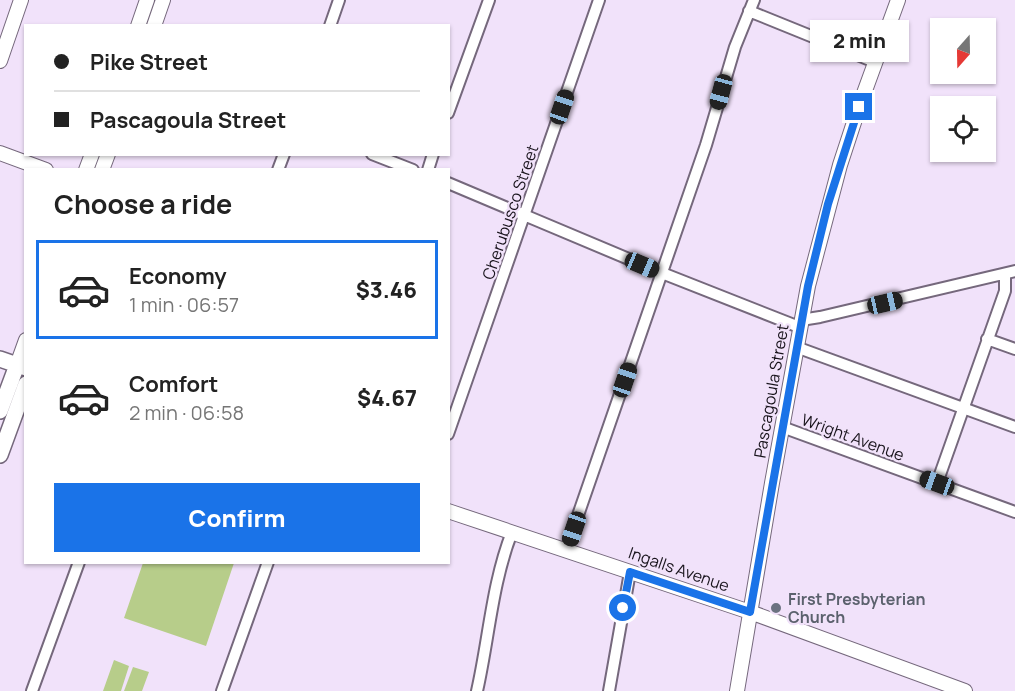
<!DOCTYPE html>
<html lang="en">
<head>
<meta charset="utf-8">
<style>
	body { margin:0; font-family:Manrope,sans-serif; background:#f6f6f6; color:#222; height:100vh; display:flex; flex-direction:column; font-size:22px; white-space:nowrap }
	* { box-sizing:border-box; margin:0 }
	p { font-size:20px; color:#767676 }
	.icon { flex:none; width:33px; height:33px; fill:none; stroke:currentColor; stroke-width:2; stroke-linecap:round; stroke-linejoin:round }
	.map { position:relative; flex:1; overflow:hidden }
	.panel { position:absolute; left:24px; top:168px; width:426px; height:396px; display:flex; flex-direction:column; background:#fff; border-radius:0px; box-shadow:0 2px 4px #0004 }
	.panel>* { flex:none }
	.hud { position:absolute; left:24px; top:24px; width:426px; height:132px; border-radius:0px; box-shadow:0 2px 4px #0004; display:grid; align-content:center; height:132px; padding:0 30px; background:#fff }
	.needle { width:39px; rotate:200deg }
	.tools { position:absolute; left:930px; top:18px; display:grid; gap:12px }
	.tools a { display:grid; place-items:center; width:66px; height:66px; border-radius:0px; background:#fff; box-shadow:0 2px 4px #0004; font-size:30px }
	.end { position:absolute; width:27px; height:27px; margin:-14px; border:8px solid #1a73e8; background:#fff; box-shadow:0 0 0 3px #fff }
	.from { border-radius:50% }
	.bubble { position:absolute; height:42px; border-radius:0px; background:#fff; box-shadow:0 2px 4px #0004; font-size:20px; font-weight:800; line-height:42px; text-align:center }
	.car { position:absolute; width:18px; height:36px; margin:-18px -9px; border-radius:8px; box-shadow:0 0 4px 2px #0007; background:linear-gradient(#222 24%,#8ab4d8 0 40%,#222 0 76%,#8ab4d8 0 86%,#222 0) }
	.hud b { display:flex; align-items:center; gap:21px; height:57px; font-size:22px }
	.hud b+b { border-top:2px solid #e0e0e0 }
	.hud i { width:15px; height:15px; background:#222 }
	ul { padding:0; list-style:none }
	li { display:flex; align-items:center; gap:18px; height:99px; margin:0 12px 9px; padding:0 18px; border:3px solid transparent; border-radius:0px }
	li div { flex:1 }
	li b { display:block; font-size:22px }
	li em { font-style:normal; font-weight:800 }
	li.selected { border-color:#1a73e8 }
	li>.icon { width:54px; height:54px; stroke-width:1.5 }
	h2 { padding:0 30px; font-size:27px; line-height:72px }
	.action { display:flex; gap:12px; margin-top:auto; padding:12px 30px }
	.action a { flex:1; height:69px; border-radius:0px; background:#1a73e8; color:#fff; font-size:24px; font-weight:800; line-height:69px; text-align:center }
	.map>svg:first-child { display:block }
</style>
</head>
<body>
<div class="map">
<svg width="1015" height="691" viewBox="0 0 1015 691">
	<rect width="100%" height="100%" fill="#f1e2fa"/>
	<path fill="#b7cd8a" d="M143,563H234L206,646L124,618Z
		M114,660L129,666L121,691H103Z
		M133,667L149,672L142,691H124Z"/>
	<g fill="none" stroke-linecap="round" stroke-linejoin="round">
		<defs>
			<path id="minor" d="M749,11L875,62
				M330,26L339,0
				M448,113L489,0
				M372,154L413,170
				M278,170L284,154
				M428,170L433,154
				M448,183L662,273L799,327
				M801,320L820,317L1015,271
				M987,339L1015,349
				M796,347L1015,427
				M782,427L1015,512
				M448,434L599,0
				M937,483L1005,291V274
				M566,550L706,145L735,47L754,0
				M32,691L79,562
				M222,691L268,562
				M477,691C489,638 492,583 512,532
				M609,691L630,572"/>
			<path id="tertiary" d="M138,26L147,0
				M154,26L163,0
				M0,61L21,0
				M0,153L46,170
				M86,170L92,154
				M102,170L108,154
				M17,365L26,340
				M448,511L750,612L965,691
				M737,691L772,483L808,286L840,165L859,107L898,0"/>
			<path id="secondary" d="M0,359L26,368
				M0,411L17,365
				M0,455L26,384"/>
		</defs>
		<use href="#minor" stroke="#75687c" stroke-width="14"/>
		<use href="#tertiary" stroke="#75687c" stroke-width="16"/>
		<use href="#secondary" stroke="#75687c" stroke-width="18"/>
		<use href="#minor" stroke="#fff" stroke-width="10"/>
		<use href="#tertiary" stroke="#fff" stroke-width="14"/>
		<use href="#secondary" stroke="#fff" stroke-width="15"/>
	</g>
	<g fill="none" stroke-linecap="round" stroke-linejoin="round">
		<path stroke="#1a73e8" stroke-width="8" d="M623,608L630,572L750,612L808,286L828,204L859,107"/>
	</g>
	<circle fill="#6b7280" stroke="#f1e2fa" stroke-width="2" cx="776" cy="608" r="6"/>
	<g text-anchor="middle" stroke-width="4.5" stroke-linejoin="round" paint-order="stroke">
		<g font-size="16" fill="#18131b" stroke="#f1e2fa">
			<text transform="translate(510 212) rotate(-71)" y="6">Cherubusco Street</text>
			<text transform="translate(771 391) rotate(-80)" y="6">Pascagoula Street</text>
			<text transform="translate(853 437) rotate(20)" y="6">Wright Avenue</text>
			<text transform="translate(679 569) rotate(19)" y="6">Ingalls Avenue</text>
		</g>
		<g font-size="16" font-weight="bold" fill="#5b616d" stroke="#f1e2fa" text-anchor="start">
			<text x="788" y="605">First Presbyterian<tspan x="788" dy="18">Church</tspan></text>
		</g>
	</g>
</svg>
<div class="tools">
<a><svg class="needle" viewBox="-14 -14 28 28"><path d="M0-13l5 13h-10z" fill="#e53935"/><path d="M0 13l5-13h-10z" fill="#767676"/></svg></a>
<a><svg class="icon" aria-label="locate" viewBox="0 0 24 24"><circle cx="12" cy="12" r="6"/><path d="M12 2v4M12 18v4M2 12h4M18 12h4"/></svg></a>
</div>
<i class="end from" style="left:623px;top:608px"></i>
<i class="end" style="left:859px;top:107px"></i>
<div class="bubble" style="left:810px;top:20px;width:99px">2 min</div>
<i class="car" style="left:721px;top:92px;rotate:195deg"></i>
<i class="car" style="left:562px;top:107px;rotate:19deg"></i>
<i class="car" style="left:642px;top:265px;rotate:113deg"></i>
<i class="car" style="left:885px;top:303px;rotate:77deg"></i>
<i class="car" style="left:625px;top:380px;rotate:19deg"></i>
<i class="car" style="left:937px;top:483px;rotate:290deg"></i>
<i class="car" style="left:574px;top:529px;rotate:199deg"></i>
<div class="hud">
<b><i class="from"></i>Pike Street</b>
<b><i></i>Pascagoula Street</b>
</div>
<section class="panel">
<h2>Choose a ride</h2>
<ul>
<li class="selected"><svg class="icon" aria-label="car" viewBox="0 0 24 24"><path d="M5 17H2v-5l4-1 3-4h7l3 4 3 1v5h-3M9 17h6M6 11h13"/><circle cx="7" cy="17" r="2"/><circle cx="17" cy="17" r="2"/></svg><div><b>Economy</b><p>1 min · 06:57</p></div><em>$3.46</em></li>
<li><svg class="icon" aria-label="car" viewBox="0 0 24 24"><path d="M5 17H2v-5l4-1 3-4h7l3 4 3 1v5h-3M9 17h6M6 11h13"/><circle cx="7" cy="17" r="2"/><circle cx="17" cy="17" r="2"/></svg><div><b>Comfort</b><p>2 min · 06:58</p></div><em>$4.67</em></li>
</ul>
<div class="action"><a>Confirm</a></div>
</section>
</div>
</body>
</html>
